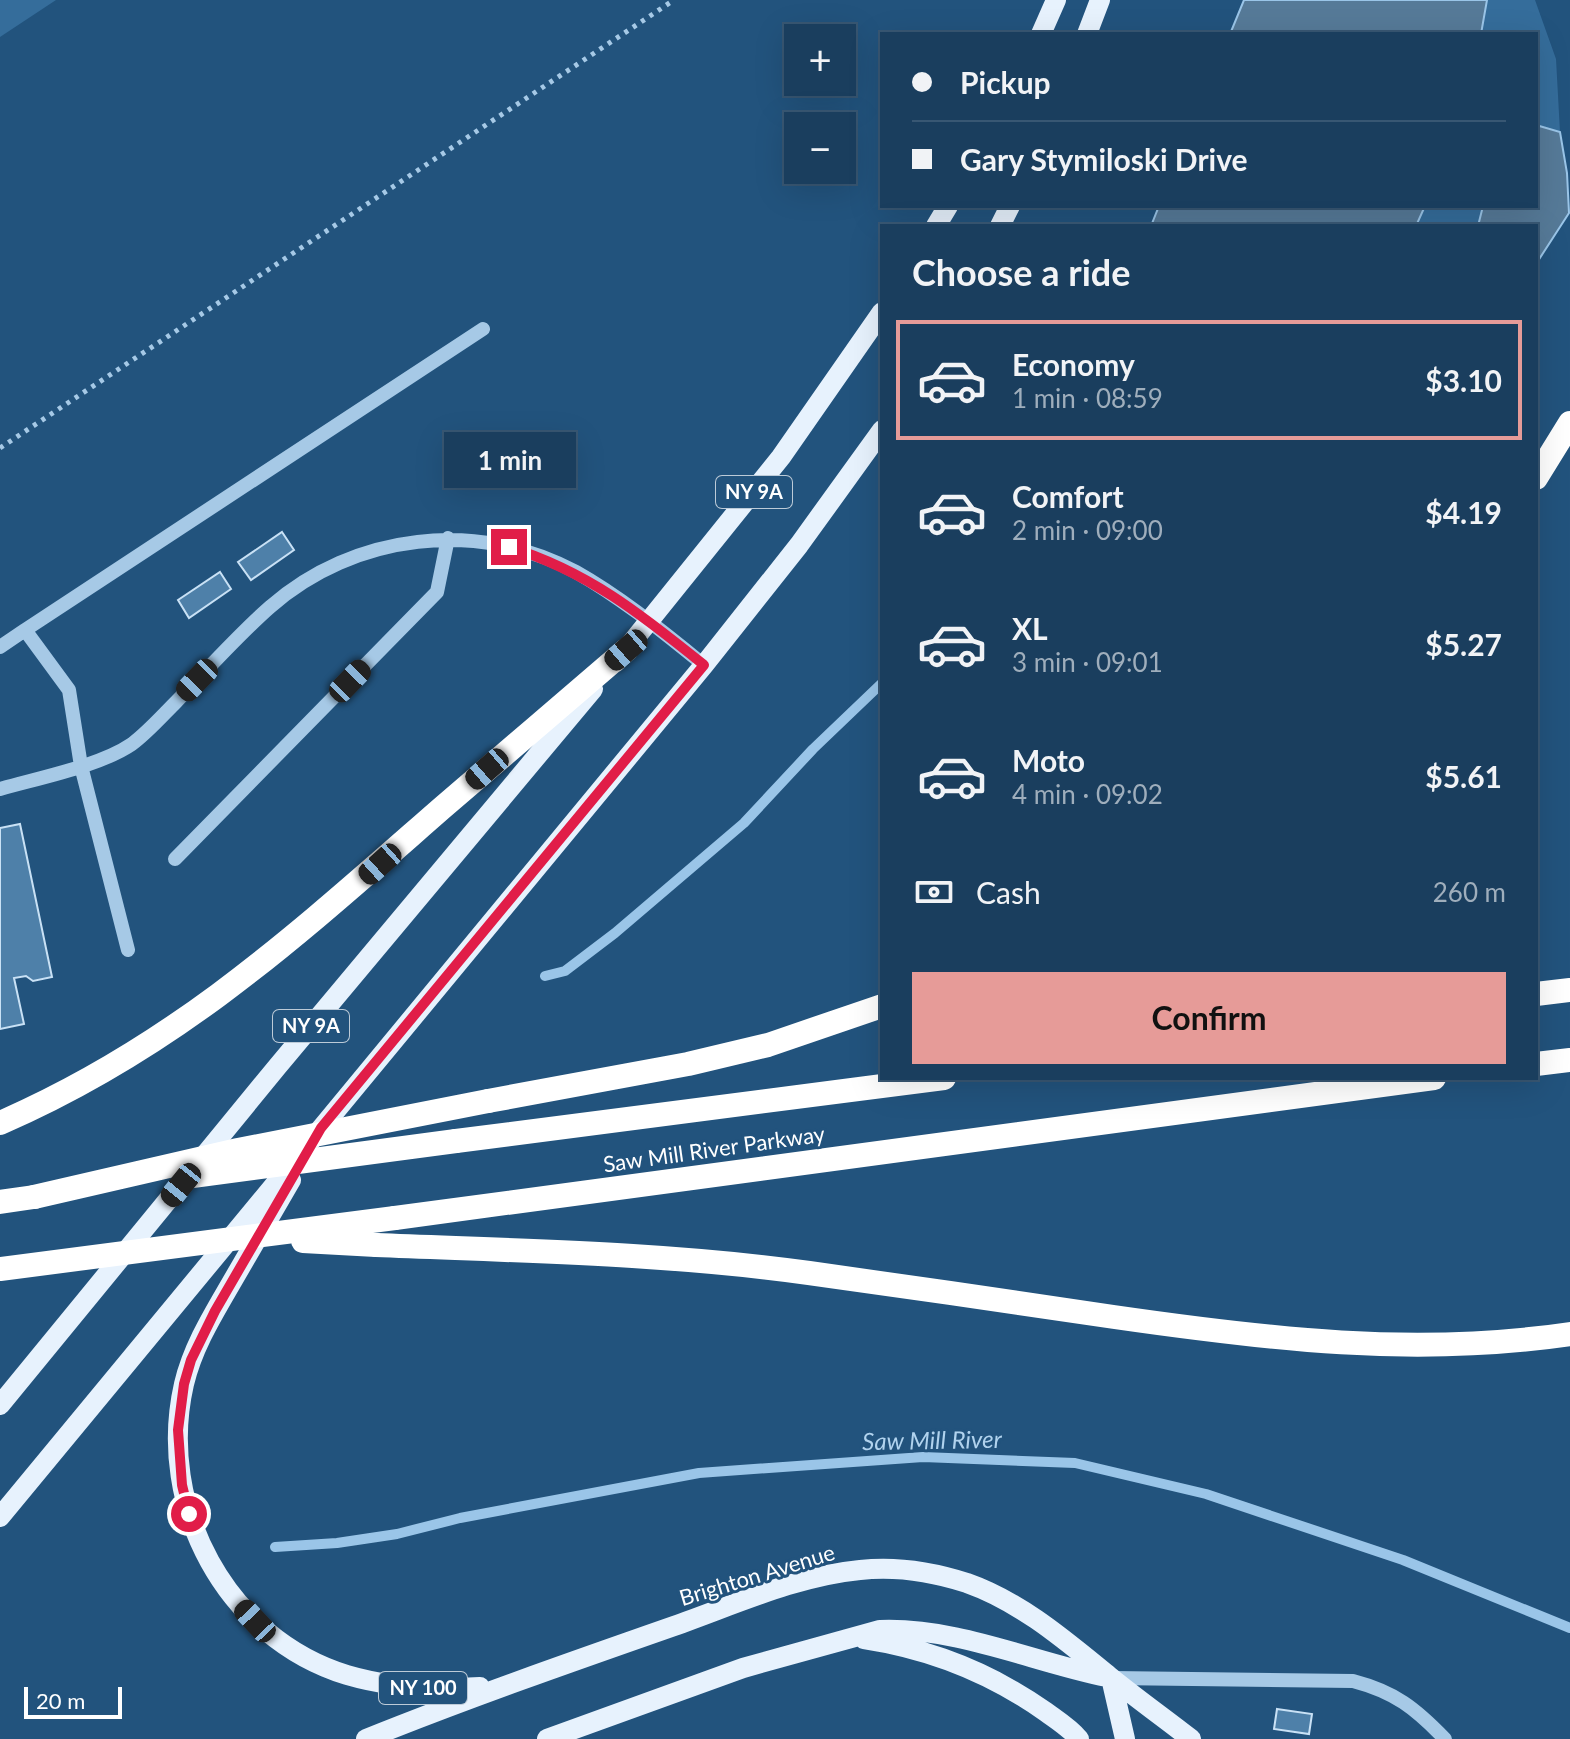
<!DOCTYPE html>
<html lang="en">
<head>
<meta charset="utf-8">
<style>
	body { margin:0; font-family:Lato,sans-serif; background:#234564; color:#f1f3f6; height:100vh; display:flex; flex-direction:column; font-size:30px; white-space:nowrap }
	* { box-sizing:border-box; margin:0 }
	p { font-size:26px; color:#9faebc }
	.icon { flex:none; width:44px; height:44px; fill:none; stroke:currentColor; stroke-width:2; stroke-linecap:round; stroke-linejoin:round }
	.map { position:relative; flex:1; overflow:hidden }
	.sheet { position:absolute; left:880px; top:224px; width:658px; height:856px; display:flex; flex-direction:column; background:#1a3e5e; border-radius:0px; box-shadow:0 8px 32px #0002,0 0 0 2px #385773 }
	.sheet>* { flex:none }
	.top-card { position:absolute; left:880px; top:32px; width:658px; height:176px; border-radius:0px; box-shadow:0 8px 32px #0002,0 0 0 2px #385773; display:grid; align-content:center; height:176px; padding:0 32px; background:#1a3e5e }
	.controls { position:absolute; left:784px; top:24px; display:grid; gap:16px }
	.controls a { display:grid; place-items:center; width:72px; height:72px; border-radius:0px; background:#1a3e5e; box-shadow:0 8px 32px #0002,0 0 0 2px #385773; font-size:40px }
	.scale { position:absolute; left:24px; bottom:20px; width:98px; box-sizing:border-box; padding-left:8px; border:4px solid #fff; border-top:0; font-size:22px; line-height:28px; white-space:nowrap; color:#fff; -webkit-text-stroke:6px #22537d; paint-order:stroke }
	.end { position:absolute; width:36px; height:36px; margin:-18px; border:10px solid #e11d48; background:#fff; box-shadow:0 0 0 4px #fff }
	.from { border-radius:50% }
	.bubble { position:absolute; height:56px; border-radius:0px; background:#1a3e5e; box-shadow:0 8px 32px #0002,0 0 0 2px #385773; font-size:26px; font-weight:700; line-height:56px; text-align:center }
	.car { position:absolute; width:24px; height:48px; margin:-24px -12px; border-radius:10px; box-shadow:0 0 6px 2px #0007; background:linear-gradient(#222 24%,#8ab4d8 0 40%,#222 0 76%,#8ab4d8 0 86%,#222 0) }
	.top-card b { display:flex; align-items:center; gap:28px; height:76px; font-size:30px }
	.top-card b+b { border-top:2px solid #385773 }
	.top-card i { width:20px; height:20px; background:#f1f3f6 }
	ul { padding:0; list-style:none }
	li { display:flex; align-items:center; gap:24px; height:120px; margin:0 16px 12px; padding:0 16px; border:4px solid transparent; border-radius:0px }
	li div { flex:1 }
	li b { display:block; font-size:30px }
	li em { font-style:normal; font-weight:700 }
	li.active { border-color:#e69b98 }
	li>.icon { width:72px; height:72px; stroke-width:1.5 }
	h2 { padding:0 32px; font-size:36px; line-height:96px }
	.pay { display:flex; align-items:center; gap:20px; height:88px; padding:0 32px; font-size:30px }
	.pay p { margin-inline-start:auto }
	.button { display:flex; gap:16px; margin-top:auto; padding:16px 32px }
	.button a { flex:1; height:92px; border-radius:0px; background:#e69b98; color:#111; font-size:32px; font-weight:700; line-height:92px; text-align:center }
	.map>svg:first-child { display:block }
</style>
</head>
<body>
<div class="map">
<svg width="1570" height="1739" viewBox="0 0 1570 1739">
	<rect width="100%" height="100%" fill="#22537d"/>
	<path fill="#356d9b" d="M0,0H56L0,37Z
		M1487,0H1535L1556,59L1560,132L1536,125V34H1481Z
		M1425,206H1483L1478,226H1416Z"/>
	<path fill="#567a98" stroke="#9ac5e8" stroke-width="2" d="M1244,0H1487L1481,34H1230Z
		M1536,125L1560,132L1567,173L1569,213L1536,264V226H1478L1483,206H1536Z
		M1159,206H1425L1416,226H1151Z"/>
	<g fill="none" stroke-linecap="round" stroke-linejoin="round">
		<path stroke="#9ac5e8" stroke-width="10" d="M545,976L565,971L615,933L744,823L813,749L882,683
			M275,1547L337,1543L397,1534L460,1518L699,1473L923,1457L1075,1463L1206,1494L1403,1560L1570,1628"/>
	</g>
	<path fill="#4e80a9" stroke="#c9e1f5" stroke-width="2" d="M282,532L294,550L251,580L238,562Z
		M220,572L231,589L189,618L178,600Z
		M20,824L52,977L33,981L26,976L14,978L24,1024L0,1029V828Z
		M1277,1709L1312,1714L1309,1734L1274,1729Z"/>
	<g fill="none" stroke-linecap="round" stroke-linejoin="round">
		<path stroke="#a6c9e6" stroke-width="5" stroke-dasharray="4 6" stroke-linecap="butt" d="M0,448L674,0"/>
		<path stroke="#a6c9e6" stroke-width="14" d="M25,630L483,329
			M0,647L25,630L69,690L81,766L128,950
			M0,789C38,778 100,766 132,744C148,732 162,716 176,702C207,670 237,636 270,607C354,533 478,519 576,572C622,598 663,632 704,665
			M175,859L437,592L448,538
			M1112,1678L1353,1681C1395,1692 1415,1708 1445,1739"/>
		<path stroke="#e7f2fd" stroke-width="20" d="M1041,34L1056,0
			M1087,34L1100,0
			M936,226L948,206
			M1000,226L1010,206
			M616,662L781,457L882,312
			M291,1180C272,1213 253,1246 233,1280C214,1313 193,1346 184,1384C156,1506 226,1638 347,1675C391,1688 435,1690 480,1687
			M0,1405L277,1067L593,689
			M0,1517L704,665L799,545L882,430
			M864,1639C930,1649 991,1673 1046,1712C1057,1720 1070,1728 1079,1739
			M1111,1678L1125,1739
			M366,1739C468,1698 571,1662 674,1626C734,1605 796,1576 860,1570C896,1566 933,1572 967,1583C1021,1602 1066,1641 1109,1676C1136,1698 1164,1718 1191,1739
			M547,1739L743,1668L880,1630C957,1627 1033,1662 1107,1677"/>
		<path stroke="#fff" stroke-width="24" d="M1536,478L1570,423
			M1536,994L1570,990
			M1536,1064L1570,1060
			M488,1101L688,1064L768,1045L882,1006
			M0,1123C177,1046 299,933 442,808C503,755 565,703 626,650
			M456,1141L944,1078
			M0,1202L34,1197
			M395,1218L1434,1078
			M376,1245C520,1251 666,1253 809,1273C911,1287 1012,1302 1114,1317C1267,1339 1415,1357 1570,1334"/>
		<path stroke="#fff" stroke-width="24" d="M185,1177L456,1141
			M34,1197L238,1150L488,1101
			M303,1241L376,1245
			M0,1269L395,1218"/>
	</g>
	<g fill="none" stroke-linecap="round" stroke-linejoin="round">
		<path stroke="#e11d48" stroke-width="10" d="M189,1514L182,1485L178,1430L184,1384L191,1360L215,1311L321,1128L704,665C641,614 587,571 509,547"/>
	</g>
	<g text-anchor="middle" stroke-width="6" stroke-linejoin="round" paint-order="stroke">
		<g fill="#22537d" stroke="#bdcbd8" stroke-width="2">
			<rect x="716" y="476" width="76" height="32" rx="6"/>
			<rect x="273" y="1010" width="76" height="32" rx="6"/>
			<rect x="379" y="1672" width="88" height="32" rx="6"/>
		</g>
		<g font-size="20" font-weight="bold" fill="#fff">
			<text x="754" y="499">NY 9A</text>
			<text x="311" y="1033">NY 9A</text>
			<text x="423" y="1695">NY 100</text>
		</g>
		<g font-size="22" fill="#fff" stroke="#22537d">
			<text transform="translate(714 1149) rotate(-8)" y="8">Saw Mill River Parkway</text>
			<text transform="translate(757 1575) rotate(-17)" y="8">Brighton Avenue</text>
		</g>
		<g font-size="24" font-style="italic" fill="#b1d3ee" stroke="#22537d">
			<text transform="translate(932 1441) rotate(-1)" y="8">Saw Mill River</text>
		</g>
	</g>
</svg>
<div class="controls">
<a>+</a>
<a>−</a>
</div>
<div class="scale">20 m</div>
<i class="end from" style="left:189px;top:1514px"></i>
<i class="end" style="left:509px;top:547px"></i>
<div class="bubble" style="left:444px;top:432px;width:132px">1 min</div>
<i class="car" style="left:626px;top:650px;rotate:229deg"></i>
<i class="car" style="left:197px;top:680px;rotate:224deg"></i>
<i class="car" style="left:350px;top:681px;rotate:44deg"></i>
<i class="car" style="left:487px;top:769px;rotate:229deg"></i>
<i class="car" style="left:380px;top:864px;rotate:228deg"></i>
<i class="car" style="left:181px;top:1185px;rotate:219deg"></i>
<i class="car" style="left:255px;top:1621px;rotate:317deg"></i>
<div class="top-card">
<b><i class="from"></i>Pickup</b>
<b><i></i>Gary Stymiloski Drive</b>
</div>
<section class="sheet">
<h2>Choose a ride</h2>
<ul>
<li class="active"><svg class="icon" aria-label="car" viewBox="0 0 24 24"><path d="M5 17H2v-5l4-1 3-4h7l3 4 3 1v5h-3M9 17h6M6 11h13"/><circle cx="7" cy="17" r="2"/><circle cx="17" cy="17" r="2"/></svg><div><b>Economy</b><p>1 min · 08:59</p></div><em>$3.10</em></li>
<li><svg class="icon" aria-label="car" viewBox="0 0 24 24"><path d="M5 17H2v-5l4-1 3-4h7l3 4 3 1v5h-3M9 17h6M6 11h13"/><circle cx="7" cy="17" r="2"/><circle cx="17" cy="17" r="2"/></svg><div><b>Comfort</b><p>2 min · 09:00</p></div><em>$4.19</em></li>
<li><svg class="icon" aria-label="car" viewBox="0 0 24 24"><path d="M5 17H2v-5l4-1 3-4h7l3 4 3 1v5h-3M9 17h6M6 11h13"/><circle cx="7" cy="17" r="2"/><circle cx="17" cy="17" r="2"/></svg><div><b>XL</b><p>3 min · 09:01</p></div><em>$5.27</em></li>
<li><svg class="icon" aria-label="car" viewBox="0 0 24 24"><path d="M5 17H2v-5l4-1 3-4h7l3 4 3 1v5h-3M9 17h6M6 11h13"/><circle cx="7" cy="17" r="2"/><circle cx="17" cy="17" r="2"/></svg><div><b>Moto</b><p>4 min · 09:02</p></div><em>$5.61</em></li>
</ul>
<div class="pay"><svg class="icon" aria-label="cash" viewBox="0 0 24 24"><path d="M3 7h18v10H3z"/><circle cx="12" cy="12" r="2"/></svg>Cash<p>260 m</p></div>
<div class="button"><a>Confirm</a></div>
</section>
</div>
</body>
</html>
